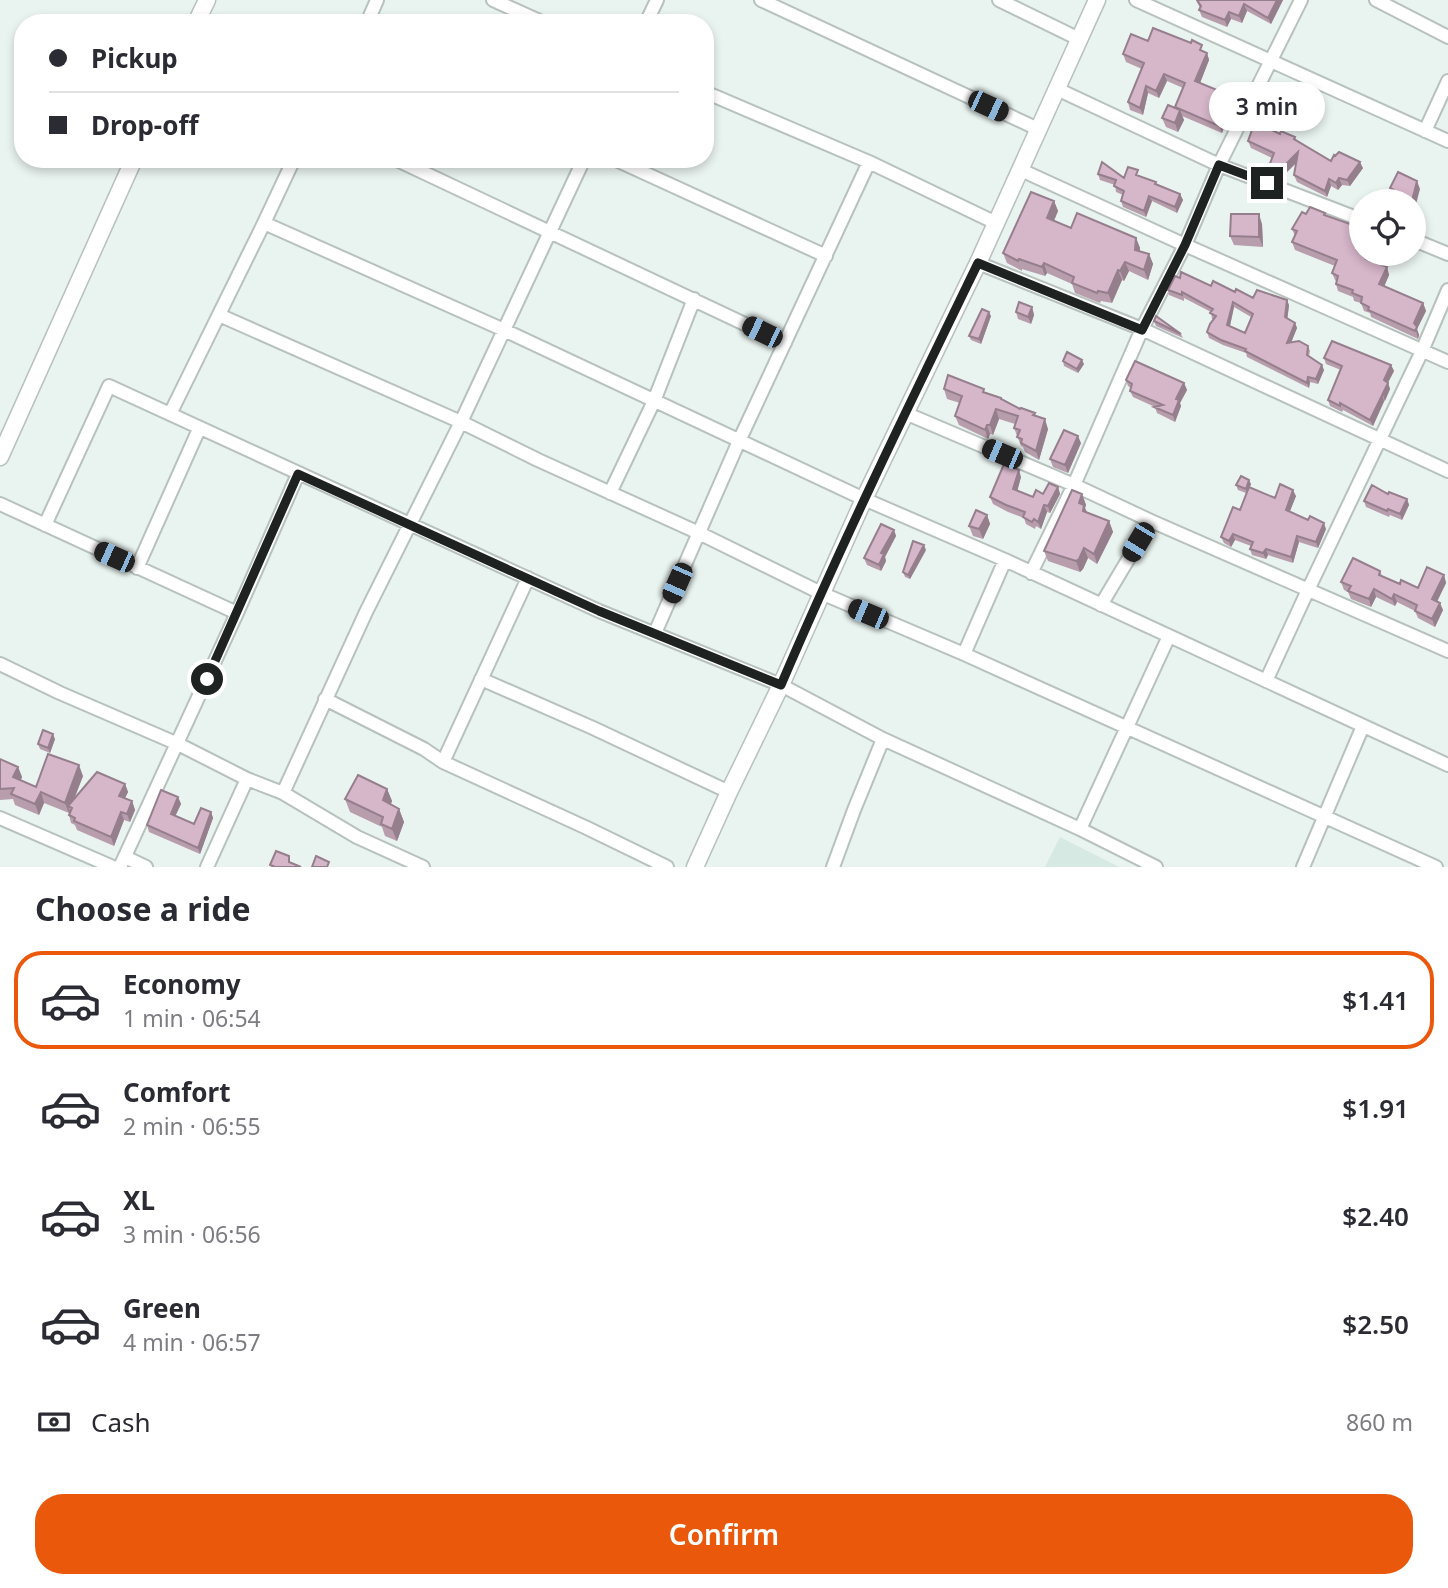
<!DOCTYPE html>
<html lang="en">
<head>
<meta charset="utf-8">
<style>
	body { margin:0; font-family:"Noto Sans",sans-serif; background:#f2f2f3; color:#2b2b33; height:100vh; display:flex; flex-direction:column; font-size:26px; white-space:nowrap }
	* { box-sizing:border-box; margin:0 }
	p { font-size:23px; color:#7c7c81 }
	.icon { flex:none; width:38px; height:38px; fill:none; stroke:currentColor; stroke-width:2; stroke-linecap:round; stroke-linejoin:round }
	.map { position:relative; height:867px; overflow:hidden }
	.drawer { display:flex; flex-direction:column; background:#fff; flex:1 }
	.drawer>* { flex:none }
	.top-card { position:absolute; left:14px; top:14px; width:700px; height:154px; border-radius:28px; box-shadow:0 4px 10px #0003; display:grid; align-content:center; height:154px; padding:0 35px; background:#fff }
	.buttons { position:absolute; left:1349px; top:189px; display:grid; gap:14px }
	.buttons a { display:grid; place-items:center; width:77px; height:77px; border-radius:50%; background:#fff; box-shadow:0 4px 10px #0003; font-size:35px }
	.end { position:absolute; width:32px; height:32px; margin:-16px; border:9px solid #1e2221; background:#fff; box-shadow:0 0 0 4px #fff }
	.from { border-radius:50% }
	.bubble { position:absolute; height:49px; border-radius:24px; background:#fff; box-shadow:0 4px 10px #0003; font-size:23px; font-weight:600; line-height:49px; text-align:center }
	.car { position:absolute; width:21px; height:42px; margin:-21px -10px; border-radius:9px; box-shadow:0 0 5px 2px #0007; background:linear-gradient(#222 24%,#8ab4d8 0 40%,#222 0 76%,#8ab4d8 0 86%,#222 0) }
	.top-card b { display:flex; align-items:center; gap:24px; height:66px; font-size:26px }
	.top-card b+b { border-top:2px solid #e1e1e2 }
	.top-card i { width:18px; height:18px; background:#2b2b33 }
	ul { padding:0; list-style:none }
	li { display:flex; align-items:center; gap:21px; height:98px; margin:0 14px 10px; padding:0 21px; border:4px solid transparent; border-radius:28px }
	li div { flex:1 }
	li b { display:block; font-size:26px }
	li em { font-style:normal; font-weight:600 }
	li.active { border-color:#ea580c }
	li>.icon { width:63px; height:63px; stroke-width:1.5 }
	h2 { padding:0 35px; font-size:32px; line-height:84px }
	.pay { display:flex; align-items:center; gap:18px; height:77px; padding:0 35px; font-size:26px }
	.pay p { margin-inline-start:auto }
	.action { display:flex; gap:14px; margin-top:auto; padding:14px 35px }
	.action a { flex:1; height:80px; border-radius:28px; background:#ea580c; color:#fff; font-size:28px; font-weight:600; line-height:80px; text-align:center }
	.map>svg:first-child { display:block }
</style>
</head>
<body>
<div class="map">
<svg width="1448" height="867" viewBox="0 0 1448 867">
	<rect width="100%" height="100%" fill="#e9f3ef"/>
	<path fill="#d6e9e2" d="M1060,837L1119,867H1045Z"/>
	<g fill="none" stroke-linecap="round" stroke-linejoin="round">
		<defs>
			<path id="street" d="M493,0L544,23
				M761,0L1038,129
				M999,0L1079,39
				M1136,0L1448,141
				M1376,0L1448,37
				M367,23L377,0
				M646,23L657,0
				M1057,89L1219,165L1362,220
				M705,92L869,162L996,223
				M1425,131L1448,81
				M395,159L785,343
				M614,159L826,256
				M1021,170L1185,245L1448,362
				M264,223L504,330L864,499L1005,560L1448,765
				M1414,240L1448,254
				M978,263L1142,329L1448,471
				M219,315L461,422L538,460L699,533L821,593L964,654L1436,867
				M905,413L1074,485L1151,521L1448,651
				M170,414L264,223L294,159
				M610,493L654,401L694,299
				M0,504L237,613
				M45,525L109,386L599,611L781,685L883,739L1080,829L1156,867
				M137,568L199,429
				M1031,573L1074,485L1142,329L1185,245L1219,165L1301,0
				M1101,605L1151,521
				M655,633L739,441L869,162
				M964,654L1005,560
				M0,664L60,693L178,744L247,779L283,793L357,837L423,867
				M481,679L593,728L729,792
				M1266,681L1308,590L1422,351L1448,290
				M325,699L424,749L443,762L587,828L667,867
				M443,762L528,578
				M283,793L366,612L461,422L584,159
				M0,818L113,867
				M1080,829L1169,636
				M125,857L146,867
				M120,867L237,613L298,474
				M207,867L247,779
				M833,867L854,810L883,739
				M1303,867L1363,726"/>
			<path id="secondary" d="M196,23L207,0
				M0,457L134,159
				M695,867L729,792L781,685L864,499L978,263L1097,0"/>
		</defs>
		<use href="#street" stroke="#b7c1bd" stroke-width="16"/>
		<use href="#secondary" stroke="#b7c1bd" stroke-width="19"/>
		<use href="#street" stroke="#fff" stroke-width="12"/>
		<use href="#secondary" stroke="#fff" stroke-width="16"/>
	</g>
	<path fill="#b89dad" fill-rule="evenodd" d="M1196,0H1283L1271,24L1247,11L1242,23L1231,19L1227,27L1202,17L1199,10L1200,8Z
		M1148,41L1207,53L1209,60L1200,83L1237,104L1228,126L1225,125L1222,133L1182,116L1184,120L1178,132L1166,127L1162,118L1176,108L1175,107L1183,88L1167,81L1159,98L1148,93L1143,115L1130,110L1128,102L1142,69L1126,62L1123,54Z
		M1280,134L1295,137L1297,141L1331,161L1363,168L1350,186L1342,185L1338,190L1331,186L1327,197L1297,182L1294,175L1296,163L1282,177L1271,173L1269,166L1272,158L1251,148L1248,141Z
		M1098,174L1124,178L1140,176L1180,194L1183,200L1177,213L1152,201L1146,217L1123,207L1121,201L1123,195L1116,192L1115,185L1100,180Z
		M1054,201L1058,211L1054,220L1071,228L1136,238L1140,248V252L1149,254L1153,264L1148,280L1129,271L1124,281L1122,280L1112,303L1101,301L1100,303L1075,293L1072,284L1047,273L1045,276L1022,269V271L1007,263L1003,253Z
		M1325,213L1326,215L1353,225L1355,228L1362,235V239L1359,243L1374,255L1372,261L1387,267L1389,275L1384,286L1423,303L1426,311L1417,329L1419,335L1418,339L1371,317L1370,313L1364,311L1361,303L1354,301L1353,297L1338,291L1336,284V281L1335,280L1332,273L1335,266L1295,250L1292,242L1295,236L1292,229L1306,214Z
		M1262,224L1263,247L1234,245L1230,236Z
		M1180,278L1235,292L1253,298L1289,305L1287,319L1295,323L1297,328L1291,342L1308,346L1310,351L1309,356L1324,370L1318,384L1310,382L1309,388L1247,357L1246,353L1223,345L1209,338L1207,332L1214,319H1212L1211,312L1184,298V301L1169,295L1168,290ZM1234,307L1251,317L1245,333L1230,326Z
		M1032,307L1034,315L1031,324L1018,319L1016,312Z
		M991,316L981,344L971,340L969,336Z
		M1154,321L1181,334L1183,338L1156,326Z
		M1324,358L1391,365L1394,371L1388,383L1390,389L1373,426L1343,410L1342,412L1330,406L1328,400L1341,370L1326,364Z
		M1063,361L1084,364L1078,373L1064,366Z
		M1126,380L1184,383L1187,390L1180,403L1181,406L1175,422L1157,413L1155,407L1133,397L1130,391L1131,388L1128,386Z
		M944,389L985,393L1001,398L1002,400L1020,409L1035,413L1036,416L1048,429L1039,460L1025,452L1023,447L1021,446L1014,428L1015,424L999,419L993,435L990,434L988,439L959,425L955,416L960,403L947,399Z
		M1081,443L1068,473L1053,467L1050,459Z
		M1021,477L1017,490L1033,497L1043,494L1058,487L1060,494L1050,513L1047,512L1041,529L1036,526L1035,529L1026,524L1024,518L1008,512L993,504L990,497Z
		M1251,484L1250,487L1275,498L1296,496L1290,511L1326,529L1318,548L1299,542L1293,563L1268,555L1266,559L1252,555L1250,549L1251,546L1235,540L1231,547L1224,543L1221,537L1240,510L1246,493L1238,490L1236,485Z
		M1082,494L1086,505L1085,508L1087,512L1109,521L1113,532L1097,564L1088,558L1083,569L1080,572L1048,561L1044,551Z
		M1388,494L1407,499L1409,505L1402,520L1390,515L1389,517L1366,507L1364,501Z
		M987,515L990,524L983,539L973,536L969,526Z
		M894,530L896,536L885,557L886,561L881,571L867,565L864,558Z
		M926,550L910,579L905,577L903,572Z
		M1380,571L1382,576L1400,584L1418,588L1444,575L1446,583L1437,601L1443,610L1435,627L1418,618L1415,611L1397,602L1395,606L1376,597L1371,607L1351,599L1348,592L1344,590L1341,582Z
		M55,739L50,753L40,749L38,744Z
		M0,759L18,767L22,777L21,780L36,787L83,776L74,799L125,784L128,792L125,798L132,801L135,810L130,822L124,820L114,846L77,830L75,825L71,823L69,815L70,811L69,813L44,803L39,815L15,805L13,799L0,800Z
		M387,789L392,801L391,804L399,809L404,822L397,841L385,836L382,827L350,812L345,799Z
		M178,797L181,804L175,816L194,824L211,812L213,818L200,854L149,832L147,825Z"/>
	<path fill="#967f8d" d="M1277,0H1283L1271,24L1268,18Z
		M1244,4L1247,11L1242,23L1239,16Z
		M1229,12L1231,19L1227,27L1225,20Z
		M1207,53L1209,60L1198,88L1195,81Z
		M1164,74L1167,81L1159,98L1156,91Z
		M1146,86L1148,93L1143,115L1140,108Z
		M1234,97L1237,104L1228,126L1225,119Z
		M1180,110L1184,120L1178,132L1175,123Z
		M1223,117L1225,125L1222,133L1219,126Z
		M1298,152L1301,158L1282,177L1280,170Z
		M1360,162L1363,168L1350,186L1347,180Z
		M1339,178L1342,185L1338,190L1336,183Z
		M1329,179L1331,186L1327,197L1325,191Z
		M1417,181L1420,189L1414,212V201H1412Z
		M1180,194L1183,200L1177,213L1175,207Z
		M1149,196L1152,201L1146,217L1144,211Z
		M1054,201L1058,211L1051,228L1047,218Z
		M1259,214L1262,224L1263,247L1259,237Z
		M1360,230L1362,239L1356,248L1354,241Z
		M1136,238L1140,248L1138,260L1135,250Z
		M1149,254L1153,264L1148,280L1144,270Z
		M1369,254H1374V255L1369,267L1366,259Z
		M1125,262L1129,271L1124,281L1120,271Z
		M1044,263L1047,273L1045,276L1042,267Z
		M1387,267L1389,275L1382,292L1379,284Z
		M1118,270L1122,280L1112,303L1108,293Z
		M1287,300L1289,305L1287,322L1285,317Z
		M1233,302L1234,307L1229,330L1227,325Z
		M1423,303L1426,311L1417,329L1419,335L1418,339L1414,323Z
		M1032,307L1034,315L1031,324L1028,317Z
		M989,312L991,316L981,344L979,339Z
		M1295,323L1297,328L1289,348L1287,343Z
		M1082,360L1084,364L1078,373L1077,369Z
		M1322,365L1324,370L1318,384L1316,379Z
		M1391,365L1394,371L1386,386L1384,380Z
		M1308,377L1310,382L1309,388L1307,383Z
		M1184,383L1187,390L1180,403L1181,406L1175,422L1173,415L1176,399Z
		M1388,383L1390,389L1385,401L1383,395Z
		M1382,395L1384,401L1373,426L1370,420Z
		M996,409L999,419L993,435L990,425Z
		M1045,419L1048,429L1039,460L1036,451Z
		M987,425L990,434L988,439L985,430Z
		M1078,436L1081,443L1068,473L1065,465Z
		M1019,470L1021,477L1016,496L1013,489Z
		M1249,480L1251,484L1247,494L1246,489Z
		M1058,487L1060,494L1050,513L1048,506Z
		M1293,490L1296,496L1288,516L1286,510Z
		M1082,494L1086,505L1085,508L1088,516L1087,521L1079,503Z
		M1407,499L1409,505L1402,520L1400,514Z
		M1044,505L1047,512L1041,529L1038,522Z
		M987,515L990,524L983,539L979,529Z
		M1109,521L1113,532L1097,564L1094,554Z
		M1324,523L1326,529L1318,548L1316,542Z
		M894,530L896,536L885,557L886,561L881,571L879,565L881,553Z
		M1233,534L1235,540L1231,547L1229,541Z
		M1297,536L1299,542L1293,563L1291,557Z
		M924,545L926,550L910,579L908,575Z
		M1084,548L1088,558L1083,569L1080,572L1076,561Z
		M1266,549L1268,555L1266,559L1263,553Z
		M1444,575L1446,583L1435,606L1432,599Z
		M1374,589L1376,597L1371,607L1369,599Z
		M1394,594L1397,602L1395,606L1392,599Z
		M1440,603L1443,610L1435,627L1432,619Z
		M53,734L55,739L50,753L48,748Z
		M79,765L83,776L71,807L68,806L70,811L69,813L65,803Z
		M18,767L22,777L17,788L13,777Z
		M125,784L128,792L122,804L119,796Z
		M387,789L392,801L387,812L383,800Z
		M41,792L44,803L39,815L35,804Z
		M178,797L181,804L173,821L171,814Z
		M132,801L135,810L130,822L127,814Z
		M399,809L404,822L397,841L392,829Z
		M121,812L124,820L114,846L111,837Z
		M211,812L213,818L200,854L198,848Z"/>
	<path fill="#d6b6c9" stroke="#967f8d" stroke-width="2" fill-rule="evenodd" d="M1197,0H1277L1268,18L1244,4L1239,16L1229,12L1225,20L1199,10L1201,6Z
		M1153,28L1191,43L1192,40L1202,45L1200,50L1207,53L1195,81L1234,97L1225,119L1223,117L1219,126L1175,107L1185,83L1164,74L1156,91L1146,86L1140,108L1128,102L1144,63L1123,54L1131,34L1148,41Z
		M1168,105L1180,110L1175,123L1162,118Z
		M1255,122L1280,134L1281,131L1295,137L1294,139L1331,161L1334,155L1335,156L1339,152L1360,162L1347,180L1339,178L1336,183L1329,179L1325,191L1294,175L1298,152L1280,170L1269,166L1274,153L1248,141Z
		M1102,162L1124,178L1128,167L1138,170L1136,175L1156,182L1155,184L1180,194L1175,207L1149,196L1144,211L1121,201L1124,191L1114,186L1116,180L1098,174Z
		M1398,172L1417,181L1412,201H1398L1392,196L1394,190L1390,188Z
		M1031,192L1054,201L1047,218L1071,228L1077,213L1136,238L1135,250L1149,254L1144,270L1125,262L1120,271L1118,270L1108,293L1098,291L1097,293L1072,283L1074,277L1044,263L1042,267L1019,259L1018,261L1003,253Z
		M1310,207L1325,213L1324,215L1353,225L1352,228L1360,230L1354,241L1362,244V254H1369L1366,259L1387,267L1379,284L1423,303L1414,323L1417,327L1415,331L1368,310L1369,307L1361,303L1362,297L1352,293L1353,290L1336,284L1338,276L1332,273L1337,260L1292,242L1297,231L1292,229L1302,212L1306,214Z
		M1231,214H1259V237L1230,236Z
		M1181,272L1211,286L1213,281L1235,292L1236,289L1253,298L1257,290L1287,300L1285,317L1295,323L1287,343L1299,341L1308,346L1307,355L1322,365L1316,379L1308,377L1307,383L1245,351L1246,349L1221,340L1207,332L1210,324L1216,316L1210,313L1213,309L1182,292V295L1168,290L1175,276L1180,278ZM1233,302L1253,314L1245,333L1227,325Z
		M1019,302L1032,307L1028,317L1016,312Z
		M982,309L989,312L979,339L969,336Z
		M1156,316L1181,334L1154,321Z
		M1332,341L1391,365L1384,380L1388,383L1370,420L1340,403V406L1328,400L1342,366L1324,358Z
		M1067,352L1082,360L1077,369L1063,361Z
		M1135,361L1184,383L1176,399L1179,400L1173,415L1154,407L1163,405L1130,391L1132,384L1126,380Z
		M948,375L984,389L983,392L1001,398V399L1020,409L1021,408L1035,413L1033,415L1045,419L1036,451L1021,443L1022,439L1017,437L1020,430L1014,428L1018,416L996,409L990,425H987L985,430L955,416L962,396L944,389Z
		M1064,430L1078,436L1065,465L1050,459Z
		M1004,464L1019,470L1013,489L1033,497L1036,490L1043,494L1049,483L1058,487L1048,506L1044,505L1038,522L1034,519L1032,522L1023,517L1025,512L1006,505L990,497Z
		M1241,476L1249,480L1246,489L1236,485Z
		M1280,484L1293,490L1286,510L1308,520L1310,516L1324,523L1316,542L1297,536L1291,557L1266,549L1263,553L1250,549L1253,542L1233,534L1229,541L1221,537L1233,507L1240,510L1249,487L1275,498Z
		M1372,485L1388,494L1389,492L1407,499L1400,514L1388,509L1387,511L1364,501Z
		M1072,490L1082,494L1079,503L1084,505L1083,511L1109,521L1094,554L1084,548L1079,559L1076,561L1044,551Z
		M976,510L987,515L979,529L969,526Z
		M881,524L894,530L881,553L884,554L879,565L864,558Z
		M913,541L924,545L908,575L903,572Z
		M1353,558L1380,571L1379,575L1400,584L1401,580L1418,588L1427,567L1444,575L1432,599L1440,603L1432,619L1415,611L1417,605L1394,594L1392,599L1374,589L1369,599L1348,591L1351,586L1341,582Z
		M43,730L53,734L48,748L38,744Z
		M48,754L79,765L65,803L41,792L35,804L11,794L14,788L0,789V759L18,767L13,777L36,787Z
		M97,772L125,784L119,796L132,801L127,814L121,812L111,837L74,821L75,818L69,815L72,808L68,806Z
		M358,775L387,789L383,800L399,809L392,829L381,824L383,817L345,799Z
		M161,790L178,797L171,814L194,824L201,808L211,812L198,848L147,825Z
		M276,851L289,856V862L301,867H272L273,866L270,865Z
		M316,856L329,862L327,867H312Z"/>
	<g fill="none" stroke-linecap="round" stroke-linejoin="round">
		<path stroke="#1e2221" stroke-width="9" d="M207,679L298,474L599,611L781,685C842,542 910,403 978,263L1142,330L1185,245L1219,165L1267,183"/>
	</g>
</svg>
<div class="buttons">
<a><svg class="icon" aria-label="locate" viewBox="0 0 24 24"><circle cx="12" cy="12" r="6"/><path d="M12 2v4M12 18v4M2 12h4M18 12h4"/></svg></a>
</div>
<i class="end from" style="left:207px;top:679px"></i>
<i class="end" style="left:1267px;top:183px"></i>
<div class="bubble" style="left:1209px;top:82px;width:116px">3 min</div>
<i class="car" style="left:988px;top:106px;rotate:115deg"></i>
<i class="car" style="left:762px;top:332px;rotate:296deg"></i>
<i class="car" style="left:1002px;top:454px;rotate:293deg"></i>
<i class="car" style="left:1138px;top:542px;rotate:211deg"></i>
<i class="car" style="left:114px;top:557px;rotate:294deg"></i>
<i class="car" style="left:677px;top:583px;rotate:204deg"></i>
<i class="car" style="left:868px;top:614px;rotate:293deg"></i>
<div class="top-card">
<b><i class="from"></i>Pickup</b>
<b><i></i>Drop-off</b>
</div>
</div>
<section class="drawer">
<h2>Choose a ride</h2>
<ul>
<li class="active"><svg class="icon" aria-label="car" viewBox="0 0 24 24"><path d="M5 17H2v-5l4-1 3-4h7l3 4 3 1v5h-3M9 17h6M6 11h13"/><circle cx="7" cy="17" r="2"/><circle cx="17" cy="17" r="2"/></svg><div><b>Economy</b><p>1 min · 06:54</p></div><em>$1.41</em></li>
<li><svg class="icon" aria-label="car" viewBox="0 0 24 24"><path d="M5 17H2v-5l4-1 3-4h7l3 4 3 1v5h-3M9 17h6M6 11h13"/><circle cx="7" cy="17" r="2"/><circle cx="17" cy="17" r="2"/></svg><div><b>Comfort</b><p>2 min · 06:55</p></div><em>$1.91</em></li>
<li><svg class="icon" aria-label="car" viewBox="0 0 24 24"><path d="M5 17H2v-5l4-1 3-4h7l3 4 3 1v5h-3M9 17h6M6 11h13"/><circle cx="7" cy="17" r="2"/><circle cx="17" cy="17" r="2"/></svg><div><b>XL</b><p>3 min · 06:56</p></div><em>$2.40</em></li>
<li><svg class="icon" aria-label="car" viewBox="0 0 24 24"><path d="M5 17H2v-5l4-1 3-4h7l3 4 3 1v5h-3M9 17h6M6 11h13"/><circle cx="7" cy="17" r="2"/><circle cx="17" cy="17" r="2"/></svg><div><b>Green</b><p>4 min · 06:57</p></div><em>$2.50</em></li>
</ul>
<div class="pay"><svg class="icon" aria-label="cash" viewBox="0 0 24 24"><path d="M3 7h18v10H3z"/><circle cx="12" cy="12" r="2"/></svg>Cash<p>860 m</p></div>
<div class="action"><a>Confirm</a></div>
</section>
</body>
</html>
